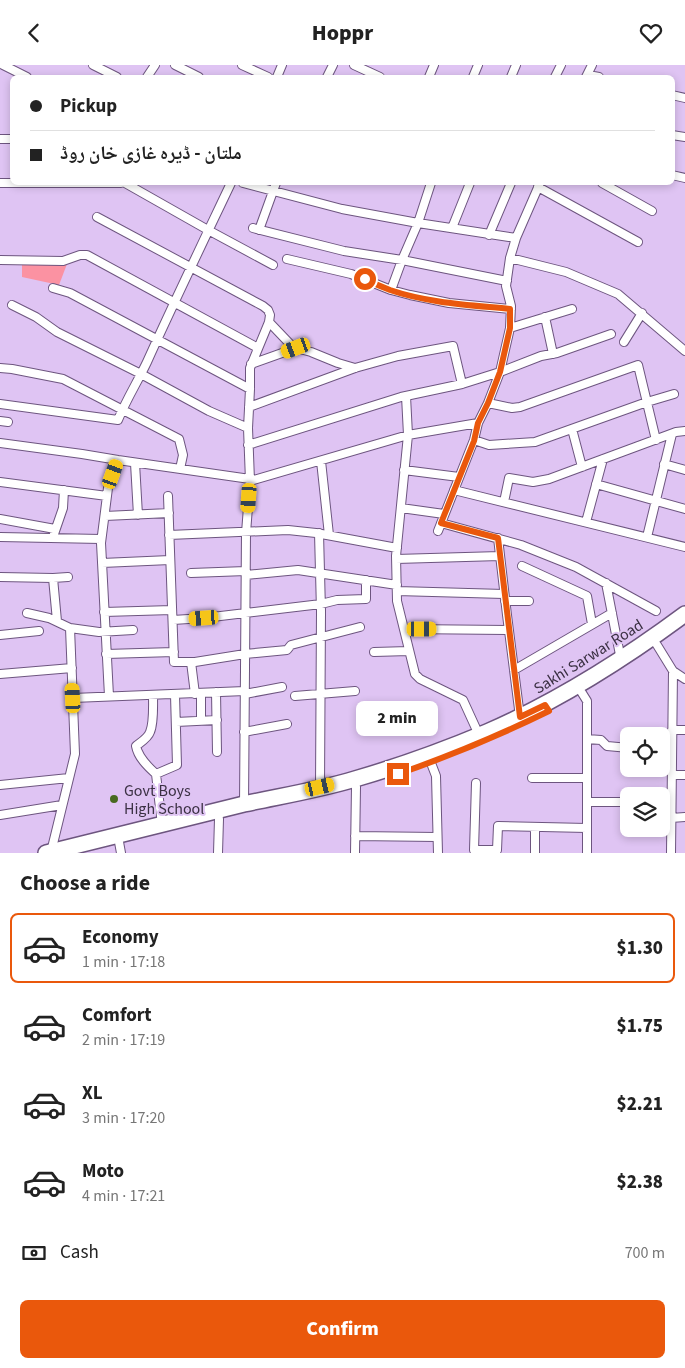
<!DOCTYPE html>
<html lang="en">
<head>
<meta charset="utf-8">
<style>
	body { margin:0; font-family:"Source Sans 3","Noto Naskh Arabic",sans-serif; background:#f2f2f2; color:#222; height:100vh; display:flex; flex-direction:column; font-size:19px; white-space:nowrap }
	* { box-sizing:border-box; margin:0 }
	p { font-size:16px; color:#767676 }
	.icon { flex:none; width:28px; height:28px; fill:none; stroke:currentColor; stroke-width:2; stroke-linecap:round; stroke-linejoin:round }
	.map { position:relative; height:788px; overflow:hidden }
	.drawer { display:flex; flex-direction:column; background:#fff; flex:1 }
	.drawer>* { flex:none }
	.banner { position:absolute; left:10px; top:10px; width:665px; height:110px; border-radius:8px; box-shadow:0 2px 8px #0003; display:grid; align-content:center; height:110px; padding:0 20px; background:#fff }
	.fabs { position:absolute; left:620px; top:662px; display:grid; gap:10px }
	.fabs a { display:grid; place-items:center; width:50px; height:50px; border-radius:8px; background:#fff; box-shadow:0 2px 8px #0003; font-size:25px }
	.end { position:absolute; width:22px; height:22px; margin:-11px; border:6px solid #ea580c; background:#fff; box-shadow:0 0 0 2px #fff }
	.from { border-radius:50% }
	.bubble { position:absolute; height:35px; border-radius:8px; background:#fff; box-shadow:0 2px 8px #0003; font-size:16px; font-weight:800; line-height:35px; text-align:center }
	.car { position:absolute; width:15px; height:30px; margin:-15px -8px; border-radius:6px; box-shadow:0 0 4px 1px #0007; background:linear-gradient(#f5c518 24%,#345 0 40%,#f5c518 0 76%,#345 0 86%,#f5c518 0) }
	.banner b { display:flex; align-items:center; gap:18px; height:48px; font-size:19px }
	.banner b+b { border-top:1px solid #e0e0e0 }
	.banner i { width:12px; height:12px; background:#222 }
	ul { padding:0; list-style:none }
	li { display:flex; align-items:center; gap:15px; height:70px; margin:0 10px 8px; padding:0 10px; border:2px solid transparent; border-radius:8px }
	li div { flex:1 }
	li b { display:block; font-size:19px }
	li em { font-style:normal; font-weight:800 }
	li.selected { border-color:#ea580c }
	li>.icon { width:45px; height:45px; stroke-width:1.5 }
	h2 { padding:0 20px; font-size:22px; line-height:60px }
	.pay { display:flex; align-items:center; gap:12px; height:55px; padding:0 20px; font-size:19px }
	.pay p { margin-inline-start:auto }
	.action { display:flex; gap:10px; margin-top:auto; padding:10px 20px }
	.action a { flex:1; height:58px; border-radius:8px; background:#ea580c; color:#fff; font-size:20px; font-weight:800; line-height:58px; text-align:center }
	header { display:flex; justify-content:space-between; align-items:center; height:65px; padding:0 20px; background:#fff; font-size:22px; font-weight:800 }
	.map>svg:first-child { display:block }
</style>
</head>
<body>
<header><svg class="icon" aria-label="back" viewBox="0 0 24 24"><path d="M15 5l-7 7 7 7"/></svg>Hoppr<svg class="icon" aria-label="heart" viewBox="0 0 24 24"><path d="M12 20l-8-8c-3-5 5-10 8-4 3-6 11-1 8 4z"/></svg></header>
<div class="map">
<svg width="685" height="788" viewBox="0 0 685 788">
	<rect width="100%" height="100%" fill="#dfc4f3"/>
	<path fill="#fb92a2" d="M22,198L67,199L59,220L22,212Z"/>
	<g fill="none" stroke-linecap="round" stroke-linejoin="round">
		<defs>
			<path id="street" d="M3,0L27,12
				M93,0L117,12
				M175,0L199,12
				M242,0L268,12
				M354,0L380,12
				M588,10L599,12
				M147,12L155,0
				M277,12L282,0
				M327,12L333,0
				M429,12L434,0
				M473,12L478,0
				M511,12L516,0
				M555,12L561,0
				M586,12L592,0
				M672,30L685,33
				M672,70L685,72
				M0,74H12
				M672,110L685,113
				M0,118H121
				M125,118L208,165L273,200
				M243,118L342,144L418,158L516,173
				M602,118L652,146
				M538,122L638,177
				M97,152L263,241L268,245L270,250L269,257L250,303V324L248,363L250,416L246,468L244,740
				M253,163L344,186L402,195L507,216
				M452,163L470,118
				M259,165L276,118
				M489,170L511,118
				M510,193L566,207L618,229L685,286
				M287,194L351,209L391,225L410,230L449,238L511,244
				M0,195L63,196L80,190H87L258,283
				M53,223L70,228L250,324
				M391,225L402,195L418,158L431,118
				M12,240L36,252L57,267L141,309L209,346L248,363
				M545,252L553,289
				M269,257L290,279L296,283L311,287L338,298L355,303
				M510,263L572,244
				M624,277L642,248
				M251,299L296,283
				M0,303L12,304L63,314L179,374L183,390L180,404
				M406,331L408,370L396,491L397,536L415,609L420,614L463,635L479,670
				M488,338L512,343L520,342L638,300L656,375
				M0,339L118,355C126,335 138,316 147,297C174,237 203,177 231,118
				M249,342L355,303L398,291L453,281L462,319
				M0,356L8,357
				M572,364L582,402
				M474,375L489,380L535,377L647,337L674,329
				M0,378L82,389L118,395L250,414
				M248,380L401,332L462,319L500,307L541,291L557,288L611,269
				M321,396L329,470
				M135,398L138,450
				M664,399L685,405
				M404,405L459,412
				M250,416L408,370L478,358
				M0,417L107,431
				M596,419L685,444
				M454,425L685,482
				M168,431L174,597H195L245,589L287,585L291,580L360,562
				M504,437L509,413L533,417L549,414L676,367L685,366
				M401,443L444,449
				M105,451L169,448
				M0,454L55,464
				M586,457L603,394
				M441,458L521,480L576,502L656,546
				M438,466L474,375L478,358L488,338L500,307L510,263L511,241L506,221L510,193L516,173L540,118
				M319,468L321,546L320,723
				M54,469L63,443L64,425
				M169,470L288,465L316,468L397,483
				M0,472L101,474
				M647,472L672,369
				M498,473L507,550L520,652
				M396,494L500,491
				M102,498L170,495
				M522,501L587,531L592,559
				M191,508L246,506
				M246,510L298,505L397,520
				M0,512L53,513L68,512
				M53,513L57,556
				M606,518L621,595
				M397,526L504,529
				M505,536H529
				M104,547L172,545
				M27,548L49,553L70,563L99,567L133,565
				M173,555L204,553L321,539L337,535L366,534V515
				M404,564L508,565
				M0,570L39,566
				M657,580L673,606L685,614
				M374,587L409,586
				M106,589L174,587
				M191,597L195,629
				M514,605L612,548
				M0,609L72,603
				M216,627L217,687
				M201,628V655
				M582,628L587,636V788
				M245,629L282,622
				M153,630C153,640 154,658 150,667C148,673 141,677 136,681C138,692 147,701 156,709L162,760
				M109,631L101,478L108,423L118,395
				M295,631L355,626
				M73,633L245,626
				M176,657L217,655
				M672,665H685
				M244,667L287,659
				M587,674L601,675L607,681L629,683
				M431,698L436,711L438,788
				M156,709L177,700L175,630
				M672,710H685
				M532,713H587
				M354,715L356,722L355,788
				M476,718L474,785H497L498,761L587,763
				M0,720L69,713
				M587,737H629
				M0,750L62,740
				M671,753L685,752
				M355,771L437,772
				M119,777L121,788
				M51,787L75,689L70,563
				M218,788L219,754
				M535,788V762
				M671,788L673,606"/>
			<path id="highway" d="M46,788C112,772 178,755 244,739C281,731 319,725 355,714C400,701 444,685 487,667C558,636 623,595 685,549"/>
		</defs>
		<use href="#street" stroke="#6d557f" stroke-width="10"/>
		<use href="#highway" stroke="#6d557f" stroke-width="18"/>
		<use href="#street" stroke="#fff" stroke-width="8"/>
		<use href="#highway" stroke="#fff" stroke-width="15"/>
	</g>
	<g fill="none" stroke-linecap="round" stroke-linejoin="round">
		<path stroke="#ea580c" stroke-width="6" d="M365,214C373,218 382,222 390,225C428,238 471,240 510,244V263L500,307L488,338L478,358L474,376L441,458L498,473L520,652L545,640L549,646C500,670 450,691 398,709"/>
	</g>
	<circle fill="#486920" stroke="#dfc4f3" stroke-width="2" cx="114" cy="734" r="5"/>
	<g text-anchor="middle" stroke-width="4" stroke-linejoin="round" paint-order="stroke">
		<g font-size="16" fill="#3b3043" stroke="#dfc4f3">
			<text transform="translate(588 591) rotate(-32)" y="6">Sakhi Sarwar Road</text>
		</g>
		<g font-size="16" fill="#3b3043" stroke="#dfc4f3" text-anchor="start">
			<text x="124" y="731">Govt Boys<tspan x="124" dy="18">High School</tspan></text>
		</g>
	</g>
</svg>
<div class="fabs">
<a><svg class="icon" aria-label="locate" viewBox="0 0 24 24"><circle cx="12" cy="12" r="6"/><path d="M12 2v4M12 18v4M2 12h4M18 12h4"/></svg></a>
<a><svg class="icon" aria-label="layers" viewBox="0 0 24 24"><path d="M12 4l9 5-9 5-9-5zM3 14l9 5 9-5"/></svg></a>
</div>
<i class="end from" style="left:365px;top:214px"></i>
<i class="end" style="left:398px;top:709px"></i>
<div class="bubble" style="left:356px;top:636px;width:82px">2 min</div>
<i class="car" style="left:296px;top:283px;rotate:250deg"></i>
<i class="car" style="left:113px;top:409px;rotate:20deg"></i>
<i class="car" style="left:249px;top:433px;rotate:184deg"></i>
<i class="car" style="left:204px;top:553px;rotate:266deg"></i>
<i class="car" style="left:422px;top:564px;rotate:90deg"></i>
<i class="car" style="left:73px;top:633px;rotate:357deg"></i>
<i class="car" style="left:320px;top:722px;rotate:77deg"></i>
<div class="banner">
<b><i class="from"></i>Pickup</b>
<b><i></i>ملتان - ڈیرہ غازی خان روڈ</b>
</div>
</div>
<section class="drawer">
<h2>Choose a ride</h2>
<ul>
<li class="selected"><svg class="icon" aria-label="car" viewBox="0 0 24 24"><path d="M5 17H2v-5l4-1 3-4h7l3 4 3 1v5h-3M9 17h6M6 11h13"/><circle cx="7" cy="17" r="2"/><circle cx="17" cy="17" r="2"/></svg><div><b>Economy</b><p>1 min · 17:18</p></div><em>$1.30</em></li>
<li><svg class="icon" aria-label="car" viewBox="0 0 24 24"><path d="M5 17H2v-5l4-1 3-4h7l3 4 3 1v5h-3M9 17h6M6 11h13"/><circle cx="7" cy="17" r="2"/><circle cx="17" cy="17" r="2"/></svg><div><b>Comfort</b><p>2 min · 17:19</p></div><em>$1.75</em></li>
<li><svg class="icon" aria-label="car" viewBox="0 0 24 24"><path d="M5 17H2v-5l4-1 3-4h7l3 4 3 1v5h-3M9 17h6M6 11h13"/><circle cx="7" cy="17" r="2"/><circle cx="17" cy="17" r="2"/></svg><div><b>XL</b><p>3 min · 17:20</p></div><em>$2.21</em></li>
<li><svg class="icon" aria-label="car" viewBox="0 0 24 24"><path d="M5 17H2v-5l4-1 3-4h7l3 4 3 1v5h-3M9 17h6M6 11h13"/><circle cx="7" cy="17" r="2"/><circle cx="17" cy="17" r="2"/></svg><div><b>Moto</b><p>4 min · 17:21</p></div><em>$2.38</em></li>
</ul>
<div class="pay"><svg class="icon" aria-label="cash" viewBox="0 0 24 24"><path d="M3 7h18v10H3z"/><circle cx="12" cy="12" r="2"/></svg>Cash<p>700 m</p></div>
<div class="action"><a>Confirm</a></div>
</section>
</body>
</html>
